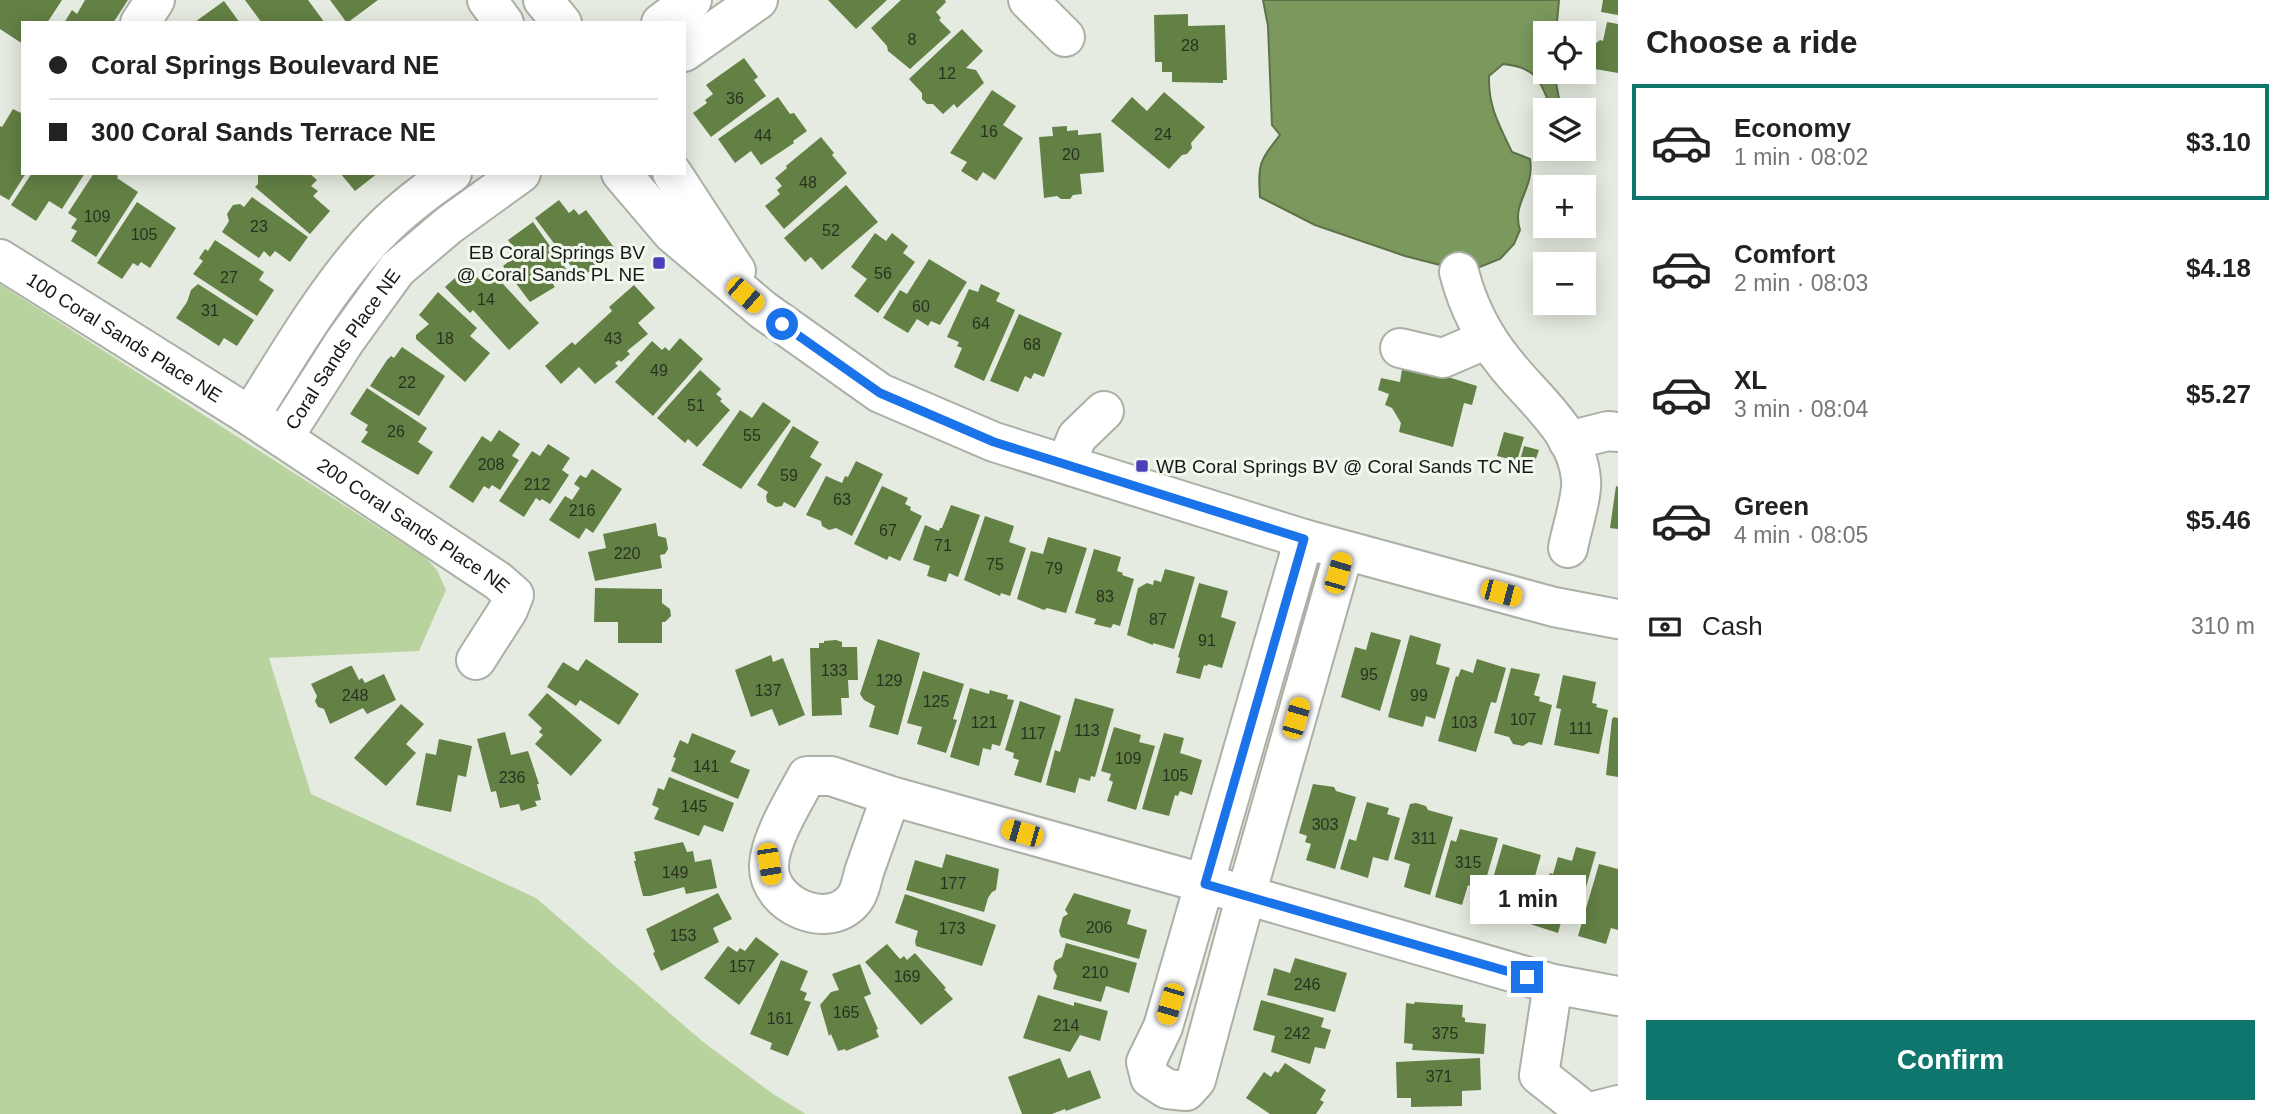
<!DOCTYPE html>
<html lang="en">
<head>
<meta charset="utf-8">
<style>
	body { margin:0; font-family:Helvetica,sans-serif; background:#f2f2f2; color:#222; height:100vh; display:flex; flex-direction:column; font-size:26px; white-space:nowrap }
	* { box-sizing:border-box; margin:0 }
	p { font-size:23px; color:#767676 }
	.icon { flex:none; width:38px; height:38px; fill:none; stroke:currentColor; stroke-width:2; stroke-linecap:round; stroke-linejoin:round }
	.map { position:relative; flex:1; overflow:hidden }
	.drawer { display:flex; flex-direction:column; background:#fff; width:665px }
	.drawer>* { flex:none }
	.guide { position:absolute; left:21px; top:21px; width:665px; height:154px; border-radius:0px; box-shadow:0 4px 18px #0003; display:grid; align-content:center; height:154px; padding:0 28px; background:#fff }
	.tools { position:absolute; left:1533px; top:21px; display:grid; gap:14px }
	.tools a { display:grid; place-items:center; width:63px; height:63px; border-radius:0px; background:#fff; box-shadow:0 4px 18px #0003; font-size:35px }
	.end { position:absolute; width:32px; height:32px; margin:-16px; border:9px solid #1a73e8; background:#fff; box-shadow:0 0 0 4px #fff }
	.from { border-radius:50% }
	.bubble { position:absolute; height:49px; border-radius:0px; background:#fff; box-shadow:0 4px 18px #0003; font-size:23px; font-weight:700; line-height:49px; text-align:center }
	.car { position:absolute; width:21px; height:42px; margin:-21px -10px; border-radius:9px; box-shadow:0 0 5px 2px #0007; background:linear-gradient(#f5c518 24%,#345 0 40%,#f5c518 0 76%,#345 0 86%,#f5c518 0) }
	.guide b { display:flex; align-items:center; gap:24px; height:66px; font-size:26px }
	.guide b+b { border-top:2px solid #e0e0e0 }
	.guide i { width:18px; height:18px; background:#222 }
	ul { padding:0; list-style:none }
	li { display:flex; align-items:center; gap:21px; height:116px; margin:0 14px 10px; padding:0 14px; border:4px solid transparent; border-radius:0px }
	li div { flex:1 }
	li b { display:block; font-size:26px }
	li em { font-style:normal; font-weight:700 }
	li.on { border-color:#0f766e }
	li>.icon { width:63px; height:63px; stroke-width:1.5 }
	h2 { padding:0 28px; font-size:32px; line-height:84px }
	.pay { display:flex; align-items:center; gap:18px; height:77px; padding:0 28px; font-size:26px }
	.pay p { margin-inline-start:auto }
	.primary-button { display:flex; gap:14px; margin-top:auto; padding:14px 28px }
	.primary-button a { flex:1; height:80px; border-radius:0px; background:#0f766e; color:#fff; font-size:28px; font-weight:700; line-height:80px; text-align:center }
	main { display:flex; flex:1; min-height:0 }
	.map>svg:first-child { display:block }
</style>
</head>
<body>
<main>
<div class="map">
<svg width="1618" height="1114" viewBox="0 0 1618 1114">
	<rect width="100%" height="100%" fill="#e6ebe1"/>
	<path fill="#b9d39f" d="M0,284L426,558L437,570L446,590L419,651L269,658L311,794L536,898L702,1041L773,1094L806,1114H0Z"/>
	<path fill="#7b995d" stroke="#5d7247" stroke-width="2" d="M1263,0H1559L1556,33H1545V72H1554L1560,104L1550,106C1540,78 1534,67 1503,64L1489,76C1488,106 1499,125 1512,152L1530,159C1535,190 1511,202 1520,230L1514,244L1500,259L1467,272L1405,256L1315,225L1260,197C1258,163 1259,162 1280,135L1272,125L1268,26Z"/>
	<path fill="#638045" d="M0,0H62L47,23H23V44L0,29Z
		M85,0H128L113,23H64L72,10L77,14Z
		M245,0H308L325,23H262Z
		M330,0H378L347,23Z
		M828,0H887L856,29Z
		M901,0H945L946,2L936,12L941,18L939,20L951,32L910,69L888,51L887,46L871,28Z
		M1603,0H1618V15L1601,12Z
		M224,1L240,23H194L199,19Z
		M1188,14V26L1225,25L1227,80H1223V83L1172,82V72H1162V62H1155L1154,15Z
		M1607,22L1618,24V73L1595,69L1592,65L1596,43L1600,40L1603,41Z
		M962,29L983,51L966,68L976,70L984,83L957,108L954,104L943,114L933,104H927L922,99V93L909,79Z
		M744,58L758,77L754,80L766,96L711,137L693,113L707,103L705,100L713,94L706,85Z
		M992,90L1016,106L1003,125L1023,138L995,180L983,172L977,181L961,171L967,162L950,153Z
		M1164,92L1205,127L1191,143L1192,148L1187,154L1182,155L1169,169L1111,121L1132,97L1147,111Z
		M778,97L790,114L794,113L807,131L793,141L794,143L761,165L751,151L735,163L718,139Z
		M13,109L23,114V173H26L9,200L0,195V126L2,127Z
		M1067,126V131L1078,130V135L1101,133L1104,172L1080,174L1082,194L1073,195L1070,199H1061L1057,196L1044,198L1039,137L1053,136L1052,127Z
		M821,137L834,153L832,155L847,173L784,229L765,206L780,194L777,190L782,186L775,178L787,168L786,166Z
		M32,173H85L62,209L49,201L36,221L11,205Z
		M94,173H114L118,176L117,178L138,192L96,257L71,241L77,231L71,228L77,219L68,213Z
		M258,173H309L317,180L311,186L318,191L313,196L330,211L310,234L255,187L258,184Z
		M340,173H378L355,191Z
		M846,185L878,222L822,270L811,257L805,262L784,238Z
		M252,197L308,237L290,262L275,251L270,257L264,251L259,258L222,232L229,221L227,214L233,205L240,204L244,207Z
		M559,200L569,213L574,209L579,215L586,210L616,250L608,256L606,263L596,267L580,278L535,218Z
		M137,202L176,228L150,268L141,262L138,266L133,263L122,279L97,263Z
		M533,222L569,273L553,285L555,287L530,302L503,266L512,259L508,253L514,248L508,240Z
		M875,233L886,241L892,233L908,246L903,253L915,262L878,313L854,296L867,279L851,267Z
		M215,240L264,272L259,280L274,290L257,316L193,274L203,261L199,258L205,249L208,251Z
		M929,259L967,282L940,325L931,321L928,326L917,319L908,333L883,318L900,290L907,294Z
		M467,267L482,282L492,272L539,323L509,350L473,310L470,313L445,287Z
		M198,284L254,320L237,346L224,338L219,346L176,318L187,302L191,290Z
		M981,284L1000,293L996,301L1015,310L984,381L954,367L962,348L957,346L959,342L947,337L969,289L978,292Z
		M634,285L655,308L638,323L648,334L627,351L630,354L621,362L619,360L615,363L618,366L595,384L579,367L561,384L545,366L572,342L575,345L612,311L609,307Z
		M438,292L477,328L470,336L490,353L465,382L416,339V335L429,324L419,315Z
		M1019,314L1062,333L1044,377L1034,373L1031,379L1025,376L1018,392L990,381Z
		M680,338L703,359L653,416L615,382L652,341L662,350L665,347L669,351Z
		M402,347L445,376L419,416L370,386L387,360L391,356L394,358Z
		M1403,363L1477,386L1472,405L1464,403L1453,447L1399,432L1401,423L1392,408L1385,405L1389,394L1378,390L1381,378L1400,382Z
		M700,370L721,389L716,394L722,399L720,401L730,410L697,447L688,439L685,443L657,418Z
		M367,388L427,428L418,442L433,452L418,475L361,442L368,432L365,430L368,425L350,414Z
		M763,402L791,421L741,489L702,465L740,410L752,418Z
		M793,426L819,442L810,457L822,464L795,508L784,502L782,506L776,507L767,502L766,496L768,492L757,485Z
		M499,430L520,444L512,456L519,460L500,490L492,485L489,489L484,486L473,503L449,487L482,436L491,442Z
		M1504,432L1524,437L1517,461L1497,456Z
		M548,444L570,458L562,470L569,475L550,504L542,499L540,501L536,498L524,517L499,501L532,451L540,456Z
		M1524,446L1539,450L1534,464L1520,460Z
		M856,461L883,474L852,536L836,528L829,530L822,526L821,521L806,515L826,476L842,483L845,476L848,477Z
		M592,469L622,489L593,533L586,528L579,539L549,520L565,496L572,500L580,488L574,484L580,475L586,478Z
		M882,486L908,498L905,504L911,507L910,510L922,516L900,561L889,556L887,560L854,544Z
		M1616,486L1618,487V529L1610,528Z
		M951,505L980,515L958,577L949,573L946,582L927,576L930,566L913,560L925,525L939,531L940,528H942Z
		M985,516L1014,526L1009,542L1026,548L1010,596L1001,593L1000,596L964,580Z
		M656,523L658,536L666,538L668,549L665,554L660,555L662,568L595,581L588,552L606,548L603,534Z
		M1048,537L1087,548L1066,613L1047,608L1044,610L1017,599L1031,551L1043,554Z
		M1094,549L1121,557L1117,571L1123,573L1122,575L1134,579L1120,626L1113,624L1111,628L1094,624L1096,619L1075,613Z
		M1165,569L1195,577L1174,649L1153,643V645L1127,635L1138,588L1147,583L1153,585L1154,580L1161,582Z
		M1199,583L1228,591L1221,617L1236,622L1222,668L1208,664L1207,666L1204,665L1200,679L1176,673L1180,658L1178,657Z
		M595,588L662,589V603L670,609L671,616L665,622H662V643H618V622H594Z
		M1371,632L1401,640L1380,711L1341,697L1355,647L1366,650Z
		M1410,635L1441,644L1436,664L1450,668L1435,719L1426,716L1423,727L1388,717Z
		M878,639L920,653L898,735L869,727L875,706L864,700L860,694Z
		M836,640L842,642V647H857L858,680H848L849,698H841L842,715L812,716L810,648H819V643H824V641Z
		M771,655L773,662L783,658L805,715L779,726L772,709L751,717L735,670Z
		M586,659L639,694L619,725L580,700L576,706L547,687L563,662L578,671Z
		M1477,659L1506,668L1496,703L1491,702L1476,752L1438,741L1456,676L1458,677L1461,669L1473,673Z
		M350,666H352L359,680L362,678L365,683L384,674L396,700L367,714L363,708L330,724L324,709L318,707L315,701L317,696L311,684Z
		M1511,668L1540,674L1534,695L1540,697L1539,701L1552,705L1542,745L1529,742L1523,746L1513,744L1509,737L1494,733Z
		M923,671L964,684L953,719L957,720L946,753L917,744L922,727L907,723Z
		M1563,675L1596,682L1592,703L1597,704L1596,707L1608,710L1599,754L1554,745L1561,709L1556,708Z
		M970,688L989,694L990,690L993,691L1008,695L1007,699L1014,700L1000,746L992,744L991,750L983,748L979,766L950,757Z
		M547,693L602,740L571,776L535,744L543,735L539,732L542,728L528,715Z
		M1075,698L1114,709L1095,777L1091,776L1090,781L1079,778L1075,793L1046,785L1055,750L1060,752Z
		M1020,701L1061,716L1041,783L1014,775L1019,760L1013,758L1014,753L1005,750Z
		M401,704L424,724L406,744L416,753L386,786L354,758Z
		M1614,717L1618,718V777L1606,775L1612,719Z
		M1114,727L1141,735L1139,742L1155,746L1136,810L1107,801L1113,782L1109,780L1111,774L1101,771Z
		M505,732L511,755L528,751L539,784H537L541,800L535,801L537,806L521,811L519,804L500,808L496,791L491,792L477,739Z
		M692,733L736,751L730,762L750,770L738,799L671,771L676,758L673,757L680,740L688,744Z
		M1164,733L1184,738L1180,753L1202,760L1192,795L1180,791L1178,796L1175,795L1169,816L1142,809Z
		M439,739L472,746L466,777L458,775L451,812L416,805L426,753L436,755Z
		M669,777L734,803L723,832L704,825L699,836L654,819L659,808L652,805L658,788L664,790Z
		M1313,784L1334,787L1336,791L1356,797L1335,869L1306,860L1311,844L1305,842L1307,836L1299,833Z
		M1367,802L1389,808L1387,814L1400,818L1388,861L1373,857L1368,878L1340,869L1349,839L1356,841Z
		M1416,803L1426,806L1428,810L1453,817L1430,895L1404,887L1410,864L1394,859L1410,804Z
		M1460,829L1498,838L1484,886L1471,882L1470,886L1468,885L1462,905L1435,897L1451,840L1456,842Z
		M683,842L687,852L693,851L695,862L711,859L717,888L686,894L684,887L650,896H643L634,861H636L634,852Z
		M1503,844L1541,855L1531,890L1535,891L1525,924L1498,916L1503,900L1498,899L1499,894L1489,892Z
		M1576,847L1596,852L1578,916L1564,912L1558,933L1530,924L1539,894L1547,897L1548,890L1545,889L1550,873L1553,874L1558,857L1572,861Z
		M946,854L999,869L996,890L992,892L988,898L984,912L906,890L915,860L942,868Z
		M1599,864L1618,869V930L1611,928L1606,944L1578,936Z
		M718,893L732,919L713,928L719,942L661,971L653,953L655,952L646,929Z
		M1074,893L1131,910L1127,924L1147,930L1139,959L1061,937L1059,931L1063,917L1068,914L1065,910Z
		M905,894L996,925L982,966L916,946L915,941L918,931L895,923Z
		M756,937L779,954L739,1005L704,978L728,946L737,952L740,948L745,951Z
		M1066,943L1137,963L1129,993L1106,986L1101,1002L1053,989L1057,976L1053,969L1055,961L1062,957Z
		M887,944L900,959L904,956L907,960L915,953L946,988L944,989L953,999L921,1025L865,962Z
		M1295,958L1347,973L1335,1012L1267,995L1274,968L1290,973Z
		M781,960L808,971L800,990L807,993L804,1000L811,1002L788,1056L770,1049L772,1043L750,1034Z
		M860,964L871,994L864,997L878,1029L876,1030L879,1037L846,1051L845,1049L838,1051L831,1034L829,1036L820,1005L831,992L839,990L832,974Z
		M1038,995L1074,1006V1002L1108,1011L1100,1041L1080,1035L1070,1052L1023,1038Z
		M1261,1000L1324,1018L1321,1027L1331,1030L1325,1049L1315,1047L1310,1064L1271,1052L1275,1036L1253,1030Z
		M1415,1002L1463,1005L1462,1017L1465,1018V1022L1486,1024L1484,1054L1412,1050L1413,1044L1404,1043L1406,1003L1414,1004Z
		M1060,1058L1068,1078L1090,1070L1101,1098L1066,1111L1065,1109L1052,1114H1022L1008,1077Z
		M1480,1058L1481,1090L1462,1091V1106L1411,1107V1098H1397L1396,1062Z
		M1285,1063L1326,1090L1320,1100L1324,1102L1316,1114H1270L1246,1098L1264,1072L1271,1077L1275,1071L1278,1073Z"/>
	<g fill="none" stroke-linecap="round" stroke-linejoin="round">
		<defs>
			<g id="minor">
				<path d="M487,0L504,23"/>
				<path d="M543,0L562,23"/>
				<path d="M1028,0L1065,37"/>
				<path d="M140,23L155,0"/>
				<path d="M661,23L692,0"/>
				<path d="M684,52L758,0"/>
				<path d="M621,173L672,233L763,310L880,393L994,442L1304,539L1554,607L1618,619"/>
				<path d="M672,173L736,271"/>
				<path id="s1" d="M0,259L250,416L498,581L514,595L508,610L476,660"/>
				<path d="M1459,272C1468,307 1482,335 1505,363C1533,399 1577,431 1581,479C1583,495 1571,531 1568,548"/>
				<path d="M1400,348L1443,358L1487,339"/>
				<path d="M250,416C287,357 323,295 369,243C391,218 424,192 452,173"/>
				<path id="s2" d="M283,438L345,341L397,269L449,225L521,173"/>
				<path d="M1568,441L1608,431L1618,432"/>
				<path d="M1066,464L1077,437L1104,411"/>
				<path d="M1304,539L1163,1027L1146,1062L1150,1078L1167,1089L1186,1091L1196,1080L1246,895L1344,551"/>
				<path d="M891,796C882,822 873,847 864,872C862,880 860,891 855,898C830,933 767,905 769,865C770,838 795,799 807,776H831L891,796L1246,895L1553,984L1618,996"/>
				<path d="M1553,984L1539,1075L1587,1113L1618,1105"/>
			</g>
		</defs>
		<use href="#minor" stroke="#abb0a6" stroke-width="42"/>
		<use href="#minor" stroke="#fff" stroke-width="38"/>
	</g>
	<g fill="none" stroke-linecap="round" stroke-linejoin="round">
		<path stroke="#1a73e8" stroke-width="9" d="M782,324L880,393L994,442L1304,539L1205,884L1527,977"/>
	</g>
	<g fill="#4a41b8" stroke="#f3f8ee" stroke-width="2.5">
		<rect x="652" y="256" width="14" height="14" rx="3.5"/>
		<rect x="1135" y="459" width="14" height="14" rx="3.5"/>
	</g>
	<g text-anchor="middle" stroke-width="6" stroke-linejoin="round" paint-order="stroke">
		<g font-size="16" fill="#293221">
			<text x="912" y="45">8</text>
			<text x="1190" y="51">28</text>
			<text x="947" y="79">12</text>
			<text x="735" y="104">36</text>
			<text x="989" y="137">16</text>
			<text x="1163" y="140">24</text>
			<text x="763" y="141">44</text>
			<text x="1071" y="160">20</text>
			<text x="808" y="188">48</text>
			<text x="97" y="222">109</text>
			<text x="259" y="232">23</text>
			<text x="831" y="236">52</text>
			<text x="144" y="240">105</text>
			<text x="883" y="279">56</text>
			<text x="229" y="283">27</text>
			<text x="486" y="305">14</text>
			<text x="921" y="312">60</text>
			<text x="210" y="316">31</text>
			<text x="981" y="329">64</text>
			<text x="445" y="344">18</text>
			<text x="613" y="344">43</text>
			<text x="1032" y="350">68</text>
			<text x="659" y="376">49</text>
			<text x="407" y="388">22</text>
			<text x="696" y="411">51</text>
			<text x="396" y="437">26</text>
			<text x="752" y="441">55</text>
			<text x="491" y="470">208</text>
			<text x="789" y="481">59</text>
			<text x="537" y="490">212</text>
			<text x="842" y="505">63</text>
			<text x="582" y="516">216</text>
			<text x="888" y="536">67</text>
			<text x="943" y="551">71</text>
			<text x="627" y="559">220</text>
			<text x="995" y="570">75</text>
			<text x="1054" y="574">79</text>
			<text x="1105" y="602">83</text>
			<text x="1158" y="625">87</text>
			<text x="1207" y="646">91</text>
			<text x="834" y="676">133</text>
			<text x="1369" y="680">95</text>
			<text x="889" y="686">129</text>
			<text x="768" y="696">137</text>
			<text x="355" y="701">248</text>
			<text x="1419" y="701">99</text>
			<text x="936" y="707">125</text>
			<text x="1523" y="725">107</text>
			<text x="984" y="728">121</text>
			<text x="1464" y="728">103</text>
			<text x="1581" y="734">111</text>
			<text x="1087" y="736">113</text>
			<text x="1033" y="739">117</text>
			<text x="1128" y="764">109</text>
			<text x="706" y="772">141</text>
			<text x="1175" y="781">105</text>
			<text x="512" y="783">236</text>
			<text x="694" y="812">145</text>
			<text x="1325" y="830">303</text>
			<text x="1424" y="844">311</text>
			<text x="1468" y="868">315</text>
			<text x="675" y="878">149</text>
			<text x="953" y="889">177</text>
			<text x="1099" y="933">206</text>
			<text x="952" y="934">173</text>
			<text x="683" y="941">153</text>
			<text x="742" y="972">157</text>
			<text x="1095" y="978">210</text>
			<text x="907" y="982">169</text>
			<text x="1307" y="990">246</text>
			<text x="846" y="1018">165</text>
			<text x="780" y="1024">161</text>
			<text x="1066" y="1031">214</text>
			<text x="1297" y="1039">242</text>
			<text x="1445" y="1039">375</text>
			<text x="1439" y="1082">371</text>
		</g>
		<g font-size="19" fill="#161815" stroke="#f3f8ee" text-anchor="end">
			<text x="645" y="259">EB Coral Springs BV<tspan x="645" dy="22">@ Coral Sands PL NE</tspan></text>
			<text x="1156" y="473" text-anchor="start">WB Coral Springs BV @ Coral Sands TC NE</text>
		</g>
		<g font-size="19" fill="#161815" stroke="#f3f8ee">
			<text dy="7" stroke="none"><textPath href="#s1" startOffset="147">100 Coral Sands Place NE</textPath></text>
			<text dy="7" stroke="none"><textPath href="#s2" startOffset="107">Coral Sands Place NE</textPath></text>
			<text dy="7" stroke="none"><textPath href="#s1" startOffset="492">200 Coral Sands Place NE</textPath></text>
		</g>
	</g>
</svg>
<div class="tools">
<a><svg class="icon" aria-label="locate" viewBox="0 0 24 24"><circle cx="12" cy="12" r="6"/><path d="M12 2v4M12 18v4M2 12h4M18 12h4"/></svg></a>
<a><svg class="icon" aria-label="layers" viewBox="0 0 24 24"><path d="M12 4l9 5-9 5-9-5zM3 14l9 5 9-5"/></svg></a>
<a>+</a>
<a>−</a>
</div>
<i class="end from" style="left:782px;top:324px"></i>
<i class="end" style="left:1527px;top:977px"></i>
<div class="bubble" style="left:1470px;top:875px;width:116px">1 min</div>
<i class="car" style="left:745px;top:295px;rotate:131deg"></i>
<i class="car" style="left:1338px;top:573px;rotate:16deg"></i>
<i class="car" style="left:1501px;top:593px;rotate:105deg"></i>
<i class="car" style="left:1296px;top:718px;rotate:16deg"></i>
<i class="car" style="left:1022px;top:833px;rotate:286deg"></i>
<i class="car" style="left:769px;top:864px;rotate:171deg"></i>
<i class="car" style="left:1170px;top:1004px;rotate:196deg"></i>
<div class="guide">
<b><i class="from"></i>Coral Springs Boulevard NE</b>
<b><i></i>300 Coral Sands Terrace NE</b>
</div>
</div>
<section class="drawer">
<h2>Choose a ride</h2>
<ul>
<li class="on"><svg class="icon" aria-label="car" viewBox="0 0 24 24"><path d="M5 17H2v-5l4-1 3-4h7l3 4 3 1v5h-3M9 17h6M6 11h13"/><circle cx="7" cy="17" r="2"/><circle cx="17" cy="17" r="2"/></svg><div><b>Economy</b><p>1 min · 08:02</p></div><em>$3.10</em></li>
<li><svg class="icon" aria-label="car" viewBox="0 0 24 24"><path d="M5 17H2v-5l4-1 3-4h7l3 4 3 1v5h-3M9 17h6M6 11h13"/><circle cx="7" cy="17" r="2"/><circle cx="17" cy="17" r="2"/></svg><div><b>Comfort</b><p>2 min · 08:03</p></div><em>$4.18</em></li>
<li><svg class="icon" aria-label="car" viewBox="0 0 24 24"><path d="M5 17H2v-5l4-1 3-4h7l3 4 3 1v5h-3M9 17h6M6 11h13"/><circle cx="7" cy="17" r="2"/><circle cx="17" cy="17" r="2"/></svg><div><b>XL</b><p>3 min · 08:04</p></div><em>$5.27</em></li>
<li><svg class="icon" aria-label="car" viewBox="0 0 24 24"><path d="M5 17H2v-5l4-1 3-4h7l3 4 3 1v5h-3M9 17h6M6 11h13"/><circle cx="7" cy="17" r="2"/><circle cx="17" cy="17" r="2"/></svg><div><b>Green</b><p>4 min · 08:05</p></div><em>$5.46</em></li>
</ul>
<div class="pay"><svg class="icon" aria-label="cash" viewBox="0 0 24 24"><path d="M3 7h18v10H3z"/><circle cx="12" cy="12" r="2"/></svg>Cash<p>310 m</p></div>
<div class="primary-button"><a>Confirm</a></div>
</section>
</main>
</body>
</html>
